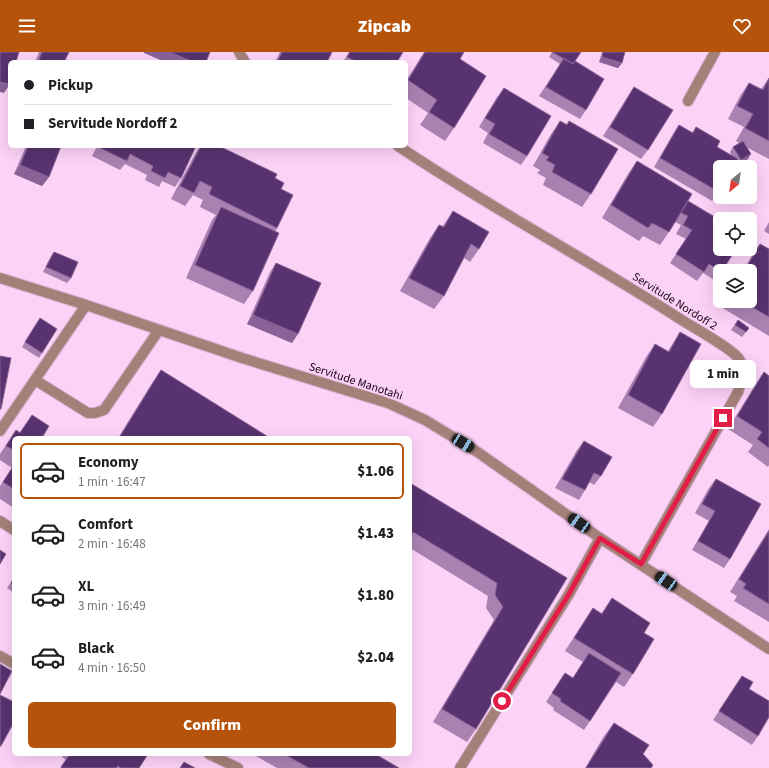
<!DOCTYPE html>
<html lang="en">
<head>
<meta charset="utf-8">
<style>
	body { margin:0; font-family:"Source Sans 3",sans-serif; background:#f6f6f6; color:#202124; height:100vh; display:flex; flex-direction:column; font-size:15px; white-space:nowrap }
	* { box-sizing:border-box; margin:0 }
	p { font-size:13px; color:#757577 }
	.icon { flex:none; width:22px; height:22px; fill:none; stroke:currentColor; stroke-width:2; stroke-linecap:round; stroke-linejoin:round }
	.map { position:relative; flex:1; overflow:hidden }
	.sheet { position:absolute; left:12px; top:384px; width:400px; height:320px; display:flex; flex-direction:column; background:#fff; border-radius:6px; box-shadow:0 4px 16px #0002 }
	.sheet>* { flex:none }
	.banner { position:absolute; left:8px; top:8px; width:400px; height:88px; border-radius:6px; box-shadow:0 4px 16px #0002; display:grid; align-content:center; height:88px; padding:0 16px; background:#fff }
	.needle { width:26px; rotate:209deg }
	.fabs { position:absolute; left:713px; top:108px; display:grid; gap:8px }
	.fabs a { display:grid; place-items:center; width:44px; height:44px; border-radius:6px; background:#fff; box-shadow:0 4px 16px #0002; font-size:20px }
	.end { position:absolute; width:18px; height:18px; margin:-9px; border:5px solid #e11d48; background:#fff; box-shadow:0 0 0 2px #fff }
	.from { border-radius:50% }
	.bubble { position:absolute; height:28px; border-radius:6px; background:#fff; box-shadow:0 4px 16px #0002; font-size:13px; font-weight:800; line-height:28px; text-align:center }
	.car { position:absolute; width:12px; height:24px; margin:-12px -6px; border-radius:5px; box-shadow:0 0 3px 1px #0007; background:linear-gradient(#222 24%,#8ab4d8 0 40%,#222 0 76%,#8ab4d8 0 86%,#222 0) }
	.banner b { display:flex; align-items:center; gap:14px; height:38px; font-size:15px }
	.banner b+b { border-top:1px solid #e0e0e0 }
	.banner i { width:10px; height:10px; background:#202124 }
	ul { padding:7px 0 0; list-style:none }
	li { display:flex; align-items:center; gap:12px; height:56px; margin:0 8px 6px; padding:0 8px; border:2px solid transparent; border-radius:6px }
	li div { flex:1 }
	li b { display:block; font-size:15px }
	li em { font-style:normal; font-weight:800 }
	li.active { border-color:#b45309 }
	li>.icon { width:36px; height:36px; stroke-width:1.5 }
	.cta { display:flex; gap:8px; margin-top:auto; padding:8px 16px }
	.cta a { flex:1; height:46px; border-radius:6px; background:#b45309; color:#fff; font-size:16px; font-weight:800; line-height:46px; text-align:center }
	header { display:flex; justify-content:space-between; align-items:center; height:52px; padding:0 16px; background:#b45309; color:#fff; font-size:18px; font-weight:800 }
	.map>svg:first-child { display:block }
</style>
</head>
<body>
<header><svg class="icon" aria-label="menu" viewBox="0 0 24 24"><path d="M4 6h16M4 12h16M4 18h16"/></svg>Zipcab<svg class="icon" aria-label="heart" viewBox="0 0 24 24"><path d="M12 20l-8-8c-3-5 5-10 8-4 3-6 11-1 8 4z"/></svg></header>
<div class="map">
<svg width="769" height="716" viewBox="0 0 769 716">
	<rect width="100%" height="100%" fill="#fcd2f6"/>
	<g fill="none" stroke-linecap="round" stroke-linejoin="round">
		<defs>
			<path id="lane" d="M35,328L88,361H95L104,358L159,278
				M0,469L14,478
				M460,716L569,542L600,486"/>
			<path id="street" d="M239,0L245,10
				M688,49L715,0
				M398,94C489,155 585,206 677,265C689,273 733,297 739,307C746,317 741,330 738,340L641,512
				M0,226L86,253L242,306L388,351L425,368L476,399L600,486L769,597
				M0,379L86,253
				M0,604L14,612
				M209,702L238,716"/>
		</defs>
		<use href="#lane" stroke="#d7b1d2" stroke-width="12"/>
		<use href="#street" stroke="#d7b1d2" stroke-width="12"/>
		<use href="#lane" stroke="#a58079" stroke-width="10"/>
		<use href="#street" stroke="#a58079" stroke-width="10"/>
	</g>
	<path fill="#aa82b2" d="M39,0H69L64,10H35Z
		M280,0H332L327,10H275Z
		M349,0H403L397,10H343Z
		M424,0H464L460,7L454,76L445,89L420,73L428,61L406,46V29Z
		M552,0H581L574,11L586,58L580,67L539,44L560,12L549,5Z
		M602,0H625L622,11L618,16L599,10Z
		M769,26V107L746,95L748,107L738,113L736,110L720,138L712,149L654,115L673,82L679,73L692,81L696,75L717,95L732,104L730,100L733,95L739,91L736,89L744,75L728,67L740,44L749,31L761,37Z
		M634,35L648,98L641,107L603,84L628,44Z
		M504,36L527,104L521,113L483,91L488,81L479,75L497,45Z
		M560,69L567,72L569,69L591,142L582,155L543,133L546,126L537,121L540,118L533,114L551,82Z
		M26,94H61L49,125L42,134L14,122Z
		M97,94H196L181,126L175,135L162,129L159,135L145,128L147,123L125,112L120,118L92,104Z
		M200,94H219L275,126L281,137L277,176L275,180L253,239L244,252L186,226L212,168L216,163L200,155L203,148L193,143L185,154L171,147L196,100Z
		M637,109L685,154L720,219V222L716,229L703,221L697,229L670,211L686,187L676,182L681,173L675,170L669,180L660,193L643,184L639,189L602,166L628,122Z
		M453,159L479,197L470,210L464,206L444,244L434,257L400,239L430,186L439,173L442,175Z
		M769,170V182L764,179Z
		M760,192L769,197V284L721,255L724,249H750V219H743L751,205Z
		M54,200L71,226L67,231L43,220L51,204Z
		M276,211L292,291L247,272L270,220Z
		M738,268L749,276L742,285L731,278Z
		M37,270L42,301L39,306L22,295Z
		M680,280L662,362L653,375L618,356L646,305L655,292L668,299Z
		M161,318L270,386H118L152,331Z
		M764,320L769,324V413L768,415L748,400L753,393L728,377L755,333Z
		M32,363L49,374L14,386V456L0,447V434L12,416L0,408V402L16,378L20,380Z
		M584,389L601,424L594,433L589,430L585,438L579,448L555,436L577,398Z
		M716,427L730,507L724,516L692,498L709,469L695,461L709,436Z
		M410,431L567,526L476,677L467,690L433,670L494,568L486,556L488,544L410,496Z
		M769,477V570L734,549L737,544L730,540Z
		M14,526V541L7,536Z
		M612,546L644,581L633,622L624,635L616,630L584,678L553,658L554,656L546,650L565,621L573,626L583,610L565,599L593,556L601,562Z
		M742,624L749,637L758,684L752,693L713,668Z
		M614,671L643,702L651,716H585L604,684Z
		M64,702H148L139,716H60L66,708L62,705Z
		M252,702H375L399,716H277Z"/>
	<path fill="#896398" d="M144,0H169L194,10H165L144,1Z
		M602,5L622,11L618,16L599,10Z
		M0,30L10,32L4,41L0,40Z
		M751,102L748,107L738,113L741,108Z
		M20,113L49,125L42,134L14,122Z
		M253,263L298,282L292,291L247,272Z"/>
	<path fill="#58336f" stroke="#896398" d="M0,0H19L16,10H10V32L0,30Z
		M42,0H69L64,10H38Z
		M169,0H210L206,10H194Z
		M282,0H332L327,10H277Z
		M350,0H403L397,10H357L347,5Z
		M425,0H464L460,7L486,24L454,76L429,60L437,48L408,28Z
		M552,0H581L573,12Z
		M603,0H625L622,11L602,5Z
		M564,6L573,12L575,9L604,27L586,58L546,35Z
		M769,26V89L745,76L753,62L737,54L749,31L763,38Z
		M634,35L673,58L648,98L610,75Z
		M504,36L551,64L527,104L489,82L495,72L485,66Z
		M560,69L567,73L569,69L618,97L591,142L552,120L555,113L546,108L549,105L542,101Z
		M679,73L693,81L696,75L720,89L717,95L738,107L733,115H720V138L719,140L660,106Z
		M743,89L751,102L741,108L733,95Z
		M28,94H61L49,125L20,113Z
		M99,94H196L181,126L168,120L165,126L151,119L153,114L130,102L127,109L98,95Z
		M201,94H219L277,122L275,126L284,131L281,137L293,143L277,176L209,142L212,135L200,129L194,141L180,134Z
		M637,109L692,142L669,180L652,171L648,176L611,153Z
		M688,149L720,168V197H736L722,219H720L709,212L704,220L676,202L692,178L683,173L688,164L681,161Z
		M221,155L279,181L253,239L195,213Z
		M453,159L489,180L479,197L471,192L444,244L409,226L439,173L444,175Z
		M760,192L769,197V265L742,249H750V219H744Z
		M54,200L78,210L71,226L46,215Z
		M276,211L321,231L298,282L253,263Z
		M40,266L57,277L42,301L25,290Z
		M738,268L749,276L746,280L735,273Z
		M680,280L701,292L662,362L628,343L655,292L669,300Z
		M0,304L11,306L1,357H0Z
		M161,318L270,386H119Z
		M764,320L769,324V396L757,387L762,380L737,364Z
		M32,363L49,374L43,384L46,386H14V398L6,394L16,378L20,381Z
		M584,389L612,405L601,424L594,421L585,438L562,427Z
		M14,413V437L3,430Z
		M716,427L761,452L730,507L698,489L715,459L702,452Z
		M410,431L567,526L476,677L442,657L503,555L495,543L497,531L413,480L410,485Z
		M769,479V552L743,536L746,532L739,527Z
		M0,498L6,502L0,512Z
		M14,526V534L11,531Z
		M612,546L650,571L644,581L654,587L633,622L574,586L593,556L602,562Z
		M589,601L621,621L590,669L560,649L561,647L552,641L565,621L573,626Z
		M0,612L12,619L0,642Z
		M742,624L753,630L749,637L769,649V665L758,684L719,659Z
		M0,643L14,650V670L1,694H0Z
		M614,671L649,693L643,702L653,713L651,716H586Z
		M70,702H148L139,716H121L118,714L116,716H62L61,715Z
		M284,702H375L399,716H309Z
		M184,710L195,716H180Z"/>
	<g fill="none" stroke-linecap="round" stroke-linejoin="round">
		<path stroke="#e11d48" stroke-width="5" d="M502,649L569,542L600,486L641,512L723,366"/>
	</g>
	<g text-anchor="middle" stroke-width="4" stroke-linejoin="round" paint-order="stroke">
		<g font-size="12" fill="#170615" stroke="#fcd2f6">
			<text transform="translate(675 249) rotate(32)" y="4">Servitude Nordoff 2</text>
			<text transform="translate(356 329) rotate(18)" y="4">Servitude Manotahi</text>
		</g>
	</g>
</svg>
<div class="fabs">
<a><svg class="needle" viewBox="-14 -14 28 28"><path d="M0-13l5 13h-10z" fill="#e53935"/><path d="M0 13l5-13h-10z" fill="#757577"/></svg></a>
<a><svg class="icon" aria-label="locate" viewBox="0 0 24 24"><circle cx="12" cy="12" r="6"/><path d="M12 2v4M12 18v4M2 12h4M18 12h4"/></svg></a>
<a><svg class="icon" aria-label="layers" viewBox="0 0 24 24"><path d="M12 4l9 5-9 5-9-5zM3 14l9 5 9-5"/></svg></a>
</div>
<i class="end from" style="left:502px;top:649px"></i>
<i class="end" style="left:723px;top:366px"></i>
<div class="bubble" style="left:690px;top:308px;width:66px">1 min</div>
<i class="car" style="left:463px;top:391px;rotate:121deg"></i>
<i class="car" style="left:579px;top:471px;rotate:304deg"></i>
<i class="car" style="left:666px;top:529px;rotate:304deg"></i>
<div class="banner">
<b><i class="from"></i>Pickup</b>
<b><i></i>Servitude Nordoff 2</b>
</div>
<section class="sheet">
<ul>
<li class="active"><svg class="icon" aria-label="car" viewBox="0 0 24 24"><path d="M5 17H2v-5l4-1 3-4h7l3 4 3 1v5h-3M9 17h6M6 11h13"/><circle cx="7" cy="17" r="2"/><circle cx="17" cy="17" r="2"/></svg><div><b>Economy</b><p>1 min · 16:47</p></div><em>$1.06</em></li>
<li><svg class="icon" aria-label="car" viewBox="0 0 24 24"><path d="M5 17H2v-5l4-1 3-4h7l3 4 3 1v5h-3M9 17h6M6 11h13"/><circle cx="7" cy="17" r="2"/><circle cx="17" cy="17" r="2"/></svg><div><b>Comfort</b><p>2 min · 16:48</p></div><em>$1.43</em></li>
<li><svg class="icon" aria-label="car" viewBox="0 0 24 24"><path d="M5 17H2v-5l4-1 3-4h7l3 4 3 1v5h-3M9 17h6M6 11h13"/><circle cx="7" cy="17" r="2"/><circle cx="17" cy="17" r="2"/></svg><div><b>XL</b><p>3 min · 16:49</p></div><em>$1.80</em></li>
<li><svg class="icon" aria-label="car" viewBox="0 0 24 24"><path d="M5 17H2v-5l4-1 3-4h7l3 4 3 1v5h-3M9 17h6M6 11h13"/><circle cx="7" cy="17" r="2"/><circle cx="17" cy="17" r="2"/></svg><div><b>Black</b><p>4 min · 16:50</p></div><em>$2.04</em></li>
</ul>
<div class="cta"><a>Confirm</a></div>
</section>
</div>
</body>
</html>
